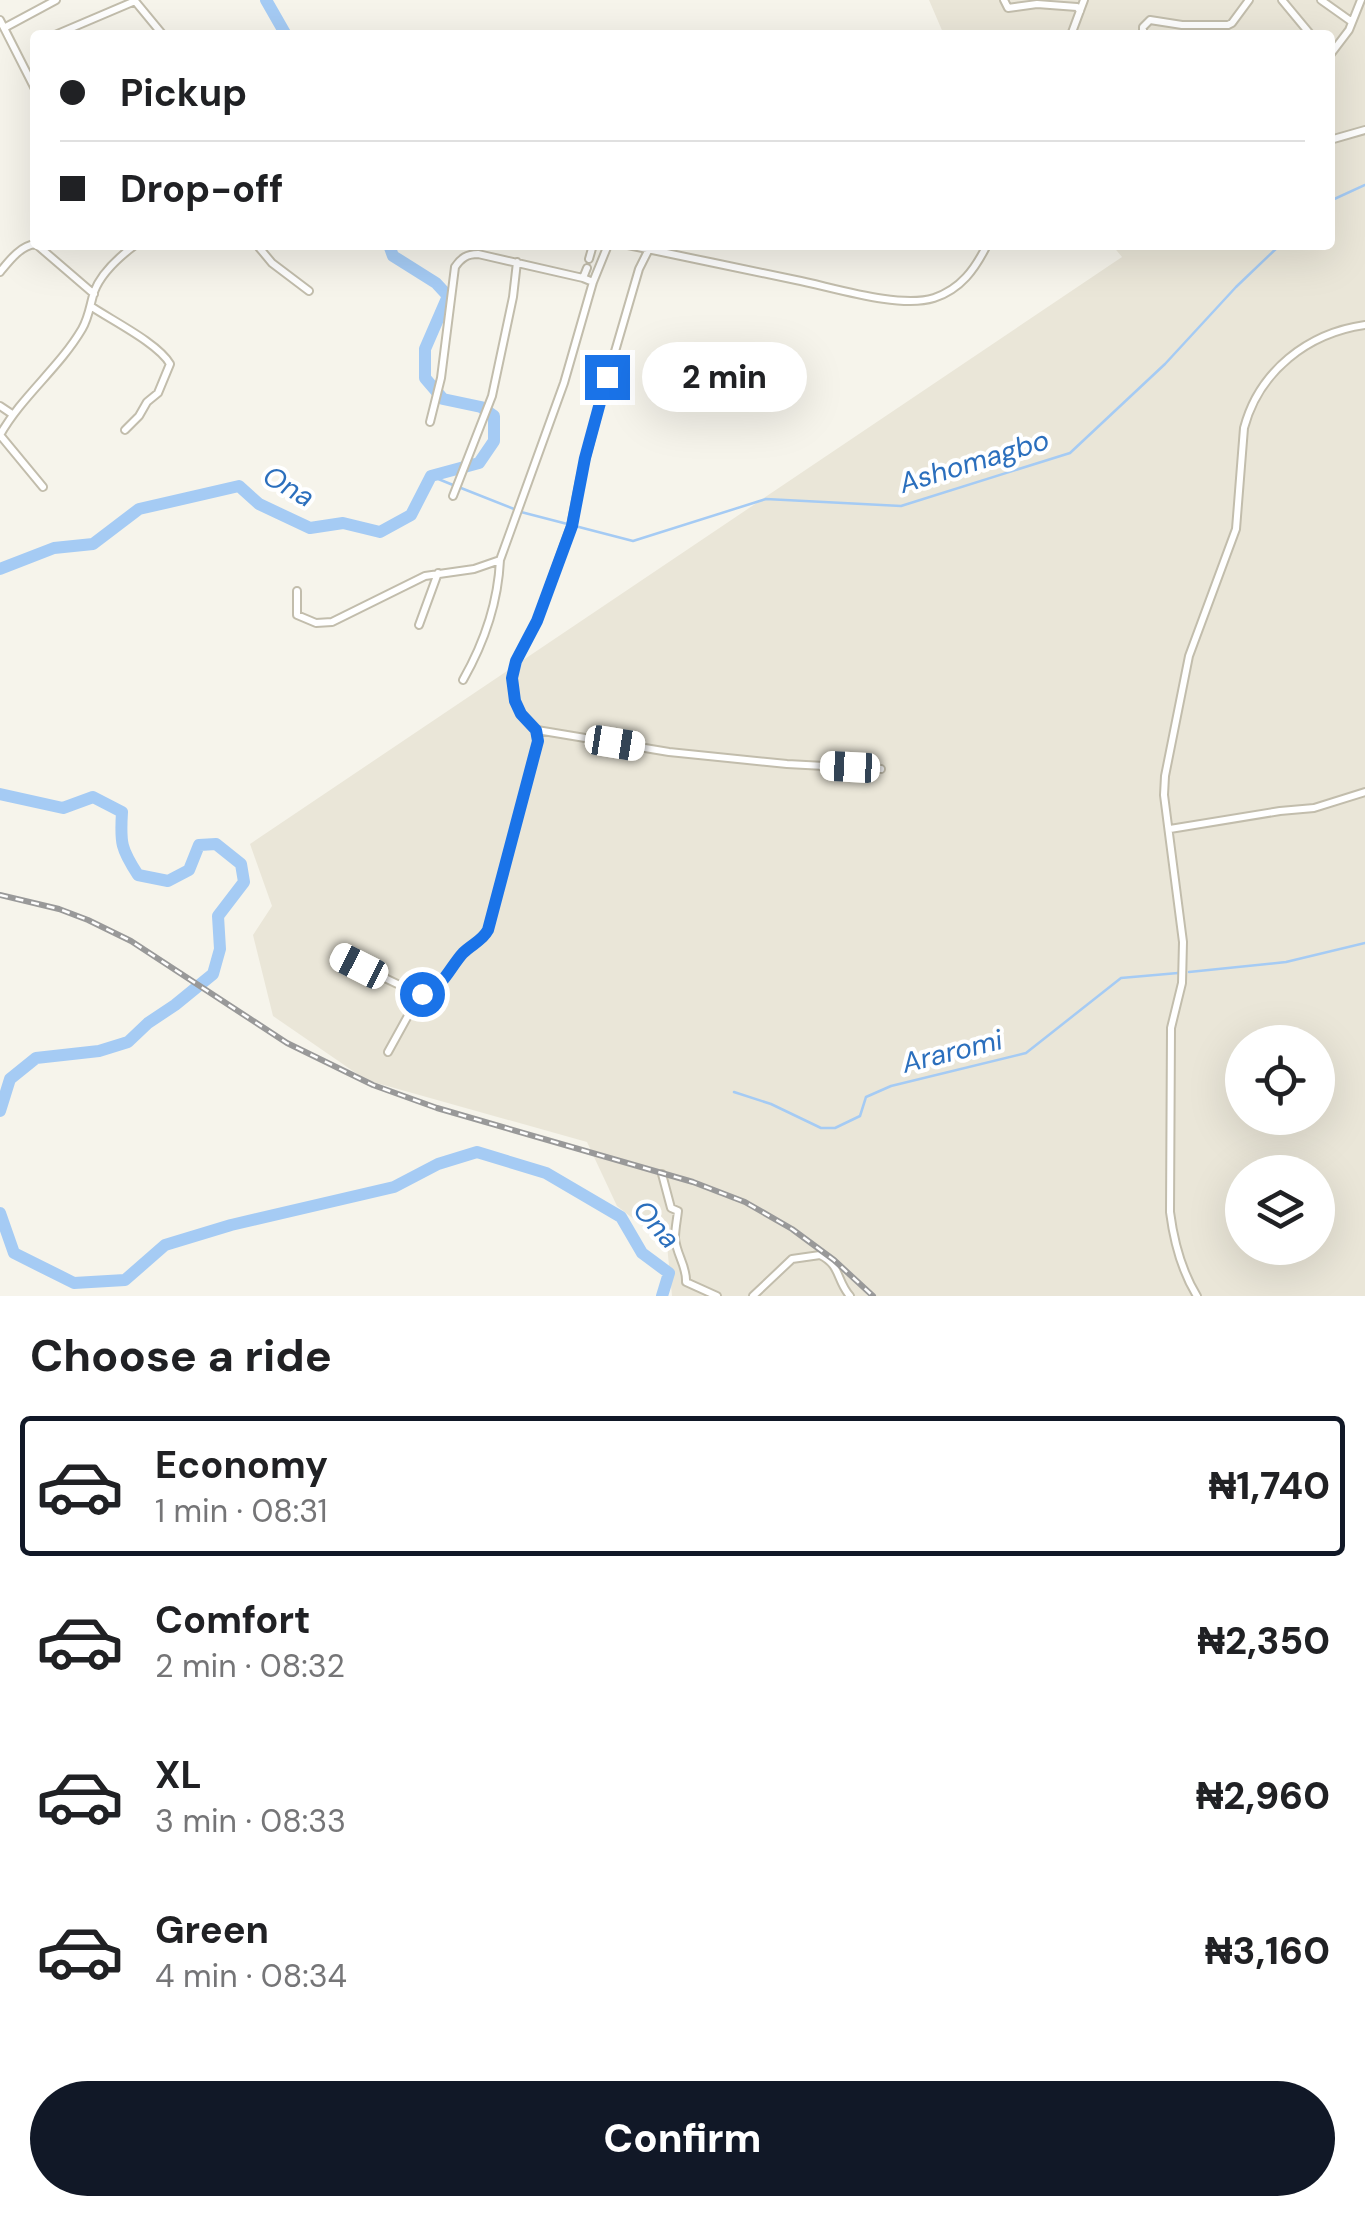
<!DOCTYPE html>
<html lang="en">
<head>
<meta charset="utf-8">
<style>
	body { margin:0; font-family:"DM Sans",sans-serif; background:#f2f2f2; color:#202124; height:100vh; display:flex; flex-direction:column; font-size:38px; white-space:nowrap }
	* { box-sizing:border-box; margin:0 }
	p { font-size:32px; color:#757577 }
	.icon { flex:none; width:55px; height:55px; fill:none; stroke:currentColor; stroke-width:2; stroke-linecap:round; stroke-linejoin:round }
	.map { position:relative; height:1296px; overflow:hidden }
	.sheet { display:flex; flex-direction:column; background:#fff; flex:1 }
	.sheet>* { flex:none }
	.banner { position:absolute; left:30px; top:30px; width:1305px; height:220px; border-radius:10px; box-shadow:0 10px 40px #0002; display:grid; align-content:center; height:220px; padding:0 30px; background:#fff }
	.controls { position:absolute; left:1225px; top:1025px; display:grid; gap:20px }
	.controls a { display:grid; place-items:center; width:110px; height:110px; border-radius:50%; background:#fff; box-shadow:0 10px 40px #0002; font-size:50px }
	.end { position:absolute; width:45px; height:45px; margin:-22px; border:12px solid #1a73e8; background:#fff; box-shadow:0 0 0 5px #fff }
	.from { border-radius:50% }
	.bubble { position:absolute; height:70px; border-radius:35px; background:#fff; box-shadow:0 10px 40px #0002; font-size:32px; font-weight:800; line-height:70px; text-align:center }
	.car { position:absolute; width:30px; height:60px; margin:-30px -15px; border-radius:12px; box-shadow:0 0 8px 2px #0007; background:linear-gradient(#fff 24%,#345 0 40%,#fff 0 76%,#345 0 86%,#fff 0) }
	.banner b { display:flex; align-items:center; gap:35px; height:95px; font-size:38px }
	.banner b+b { border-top:2px solid #e0e0e0 }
	.banner i { width:25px; height:25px; background:#202124 }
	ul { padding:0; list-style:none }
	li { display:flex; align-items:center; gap:30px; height:140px; margin:0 20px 15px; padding:0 10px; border:5px solid transparent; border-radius:10px }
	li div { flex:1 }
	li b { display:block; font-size:38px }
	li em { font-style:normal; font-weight:800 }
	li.active { border-color:#111827 }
	li>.icon { width:90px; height:90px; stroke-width:1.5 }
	h2 { padding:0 30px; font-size:45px; line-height:120px }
	.primary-button { display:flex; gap:20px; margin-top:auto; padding:20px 30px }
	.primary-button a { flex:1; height:115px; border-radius:60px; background:#111827; color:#fff; font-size:40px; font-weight:800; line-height:115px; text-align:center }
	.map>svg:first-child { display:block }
</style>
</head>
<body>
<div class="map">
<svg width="1365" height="1296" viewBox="0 0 1365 1296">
	<rect width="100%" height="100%" fill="#f6f4eb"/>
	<path fill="#eae6d8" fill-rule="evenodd" d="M929,0H1365V1296H672L667,1245L617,1206L587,1142L366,1080L273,1016L253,935L272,906L250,844L1122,257L1112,245H1330V35H944ZM1242,1042H1318V1118H1242ZM1242,1172H1318V1248H1242Z"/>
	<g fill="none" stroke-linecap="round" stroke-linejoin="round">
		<path stroke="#a5cbf4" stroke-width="2.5" d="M1330,201L1365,185
			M431,476L453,485
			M461,488L514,509
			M521,512L633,541L766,499L901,506L1070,453L1165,364L1236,287L1280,245
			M1189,972L1286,962L1365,943
			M734,1092L771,1104L821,1128H835L860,1116L866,1097L891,1086L1026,1053L1121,978L1178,973"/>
		<path stroke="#a5cbf4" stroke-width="12" d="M266,0L286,35
			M0,569L54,548L93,544L139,509L239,486L259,504L310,528L343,523L380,532L411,515L431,476L479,463L494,441V416L481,407L443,399L425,378V349L448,296L436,283L393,256L389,245
			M0,794L63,808L93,797L122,812C120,843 121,849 138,875L168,881L189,870L199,845L216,844L241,864L244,882L218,916L220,949L213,974L175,1005L148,1023L128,1042L99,1051L36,1058L10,1079L0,1111
			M0,1213L14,1253L74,1283L125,1280L165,1245L231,1225L394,1187L438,1164L477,1152L546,1173L621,1217L642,1253L669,1273L662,1296"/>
		<defs>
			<path id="street" d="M1004,0L1008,8L1037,4L1077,7L1080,11
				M1282,0L1311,35
				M1321,0L1352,22
				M135,1L163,35
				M0,20L35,89
				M4,28L56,0
				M55,35L135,1
				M1071,35L1084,0
				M1143,35V27L1150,20L1182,25H1228L1232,23L1249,0
				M1330,55L1349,30L1361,0
				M1330,140L1365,130
				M37,245L94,294
				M257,245L272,263L309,291
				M628,245C684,257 740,268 796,280C832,287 899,309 934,298C961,289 975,269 987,245
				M589,259L593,245
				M0,272C9,261 20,246 35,244
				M593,282L608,245
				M92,307C113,321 159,344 170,364L158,393L147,402L139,416L125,430
				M0,406L12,414
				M430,422L441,378L455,267C461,258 467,254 478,254L583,278
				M43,487L0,435C22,396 59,368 82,329C89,317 90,305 94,292C101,273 119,257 135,245
				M453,496L492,396L513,297L517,262
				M297,591V615L316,623L332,622L425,576L474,569L500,560
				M419,625L438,573
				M463,680C484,643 498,603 500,560L564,383L593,282L583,278L587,268
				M537,730L669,752L787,764L881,769
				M1170,829L1280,811L1314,808L1365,792
				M339,956L414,992L422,994L434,991L465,951L483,938L488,930L538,741L536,730L521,713L515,701L512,678L516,661L537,621L571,526L580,480L602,396L639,269L649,249
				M388,1052L420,994
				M662,1174L671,1208L678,1211C677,1220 675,1229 675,1238C676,1254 687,1266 686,1282L717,1296
				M753,1296L792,1259L820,1255C841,1265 836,1280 850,1296
				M1197,1296C1181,1270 1174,1243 1170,1212L1171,1028L1182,983L1183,942L1164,795L1165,776L1189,656L1236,529L1244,428C1259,371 1308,333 1365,325"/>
		</defs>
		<use href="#street" stroke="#c2bdac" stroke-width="10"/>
		<use href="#street" stroke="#fff" stroke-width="6"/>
		<defs>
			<path id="rail" d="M0,895L59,909L88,920L131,941L287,1043L373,1085L437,1108L693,1182L745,1202L792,1229L834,1260L873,1296"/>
		</defs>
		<use href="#rail" stroke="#999" stroke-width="6"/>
		<use href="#rail" stroke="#fff" stroke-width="2.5" stroke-dasharray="8" stroke-linecap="butt"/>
	</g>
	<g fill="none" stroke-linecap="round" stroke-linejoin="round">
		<path stroke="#1a73e8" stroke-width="12" d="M422,994C442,990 450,967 463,953C472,944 482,941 488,930L538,741L536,730L521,714L515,701L512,678L516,661L537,621L572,526L585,458L607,377"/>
	</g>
	<g text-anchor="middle" stroke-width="8" stroke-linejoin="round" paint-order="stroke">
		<g font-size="28" font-style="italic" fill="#2b6fbd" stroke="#fff">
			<text transform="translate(974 461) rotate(-17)" y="10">Ashomagbo</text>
			<text transform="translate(289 486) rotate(30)" y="10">Ona</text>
			<text transform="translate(952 1051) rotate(-14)" y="10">Araromi</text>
			<text transform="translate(657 1224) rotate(48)" y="10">Ona</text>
		</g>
	</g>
</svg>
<div class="controls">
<a><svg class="icon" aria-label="locate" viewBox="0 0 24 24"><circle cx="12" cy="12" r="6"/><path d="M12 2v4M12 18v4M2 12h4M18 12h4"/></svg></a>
<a><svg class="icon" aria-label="layers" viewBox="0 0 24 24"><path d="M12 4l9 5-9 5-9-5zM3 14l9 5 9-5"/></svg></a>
</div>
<i class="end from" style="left:422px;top:994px"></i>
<i class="end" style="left:607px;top:377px"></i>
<div class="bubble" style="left:642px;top:342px;width:165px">2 min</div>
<i class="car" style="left:615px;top:743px;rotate:99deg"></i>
<i class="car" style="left:850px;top:767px;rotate:273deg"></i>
<i class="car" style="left:359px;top:966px;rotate:297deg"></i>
<div class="banner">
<b><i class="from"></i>Pickup</b>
<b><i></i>Drop-off</b>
</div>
</div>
<section class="sheet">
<h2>Choose a ride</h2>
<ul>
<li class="active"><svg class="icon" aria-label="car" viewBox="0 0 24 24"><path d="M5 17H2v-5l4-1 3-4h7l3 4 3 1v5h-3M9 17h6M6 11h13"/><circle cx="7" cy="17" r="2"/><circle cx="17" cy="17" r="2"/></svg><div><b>Economy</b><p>1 min · 08:31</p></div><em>₦1,740</em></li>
<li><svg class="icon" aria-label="car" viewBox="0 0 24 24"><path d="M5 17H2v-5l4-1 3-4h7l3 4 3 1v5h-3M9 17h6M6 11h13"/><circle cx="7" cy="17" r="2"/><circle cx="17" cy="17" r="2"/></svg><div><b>Comfort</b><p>2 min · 08:32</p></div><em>₦2,350</em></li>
<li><svg class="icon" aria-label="car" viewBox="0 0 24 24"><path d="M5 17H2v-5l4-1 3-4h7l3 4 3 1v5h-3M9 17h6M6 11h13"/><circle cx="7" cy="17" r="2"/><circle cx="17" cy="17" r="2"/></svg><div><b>XL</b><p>3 min · 08:33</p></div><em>₦2,960</em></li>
<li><svg class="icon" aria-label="car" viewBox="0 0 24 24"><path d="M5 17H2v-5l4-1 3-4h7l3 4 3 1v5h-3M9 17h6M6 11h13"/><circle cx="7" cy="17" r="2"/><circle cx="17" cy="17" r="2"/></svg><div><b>Green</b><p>4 min · 08:34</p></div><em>₦3,160</em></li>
</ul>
<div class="primary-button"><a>Confirm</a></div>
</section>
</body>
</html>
